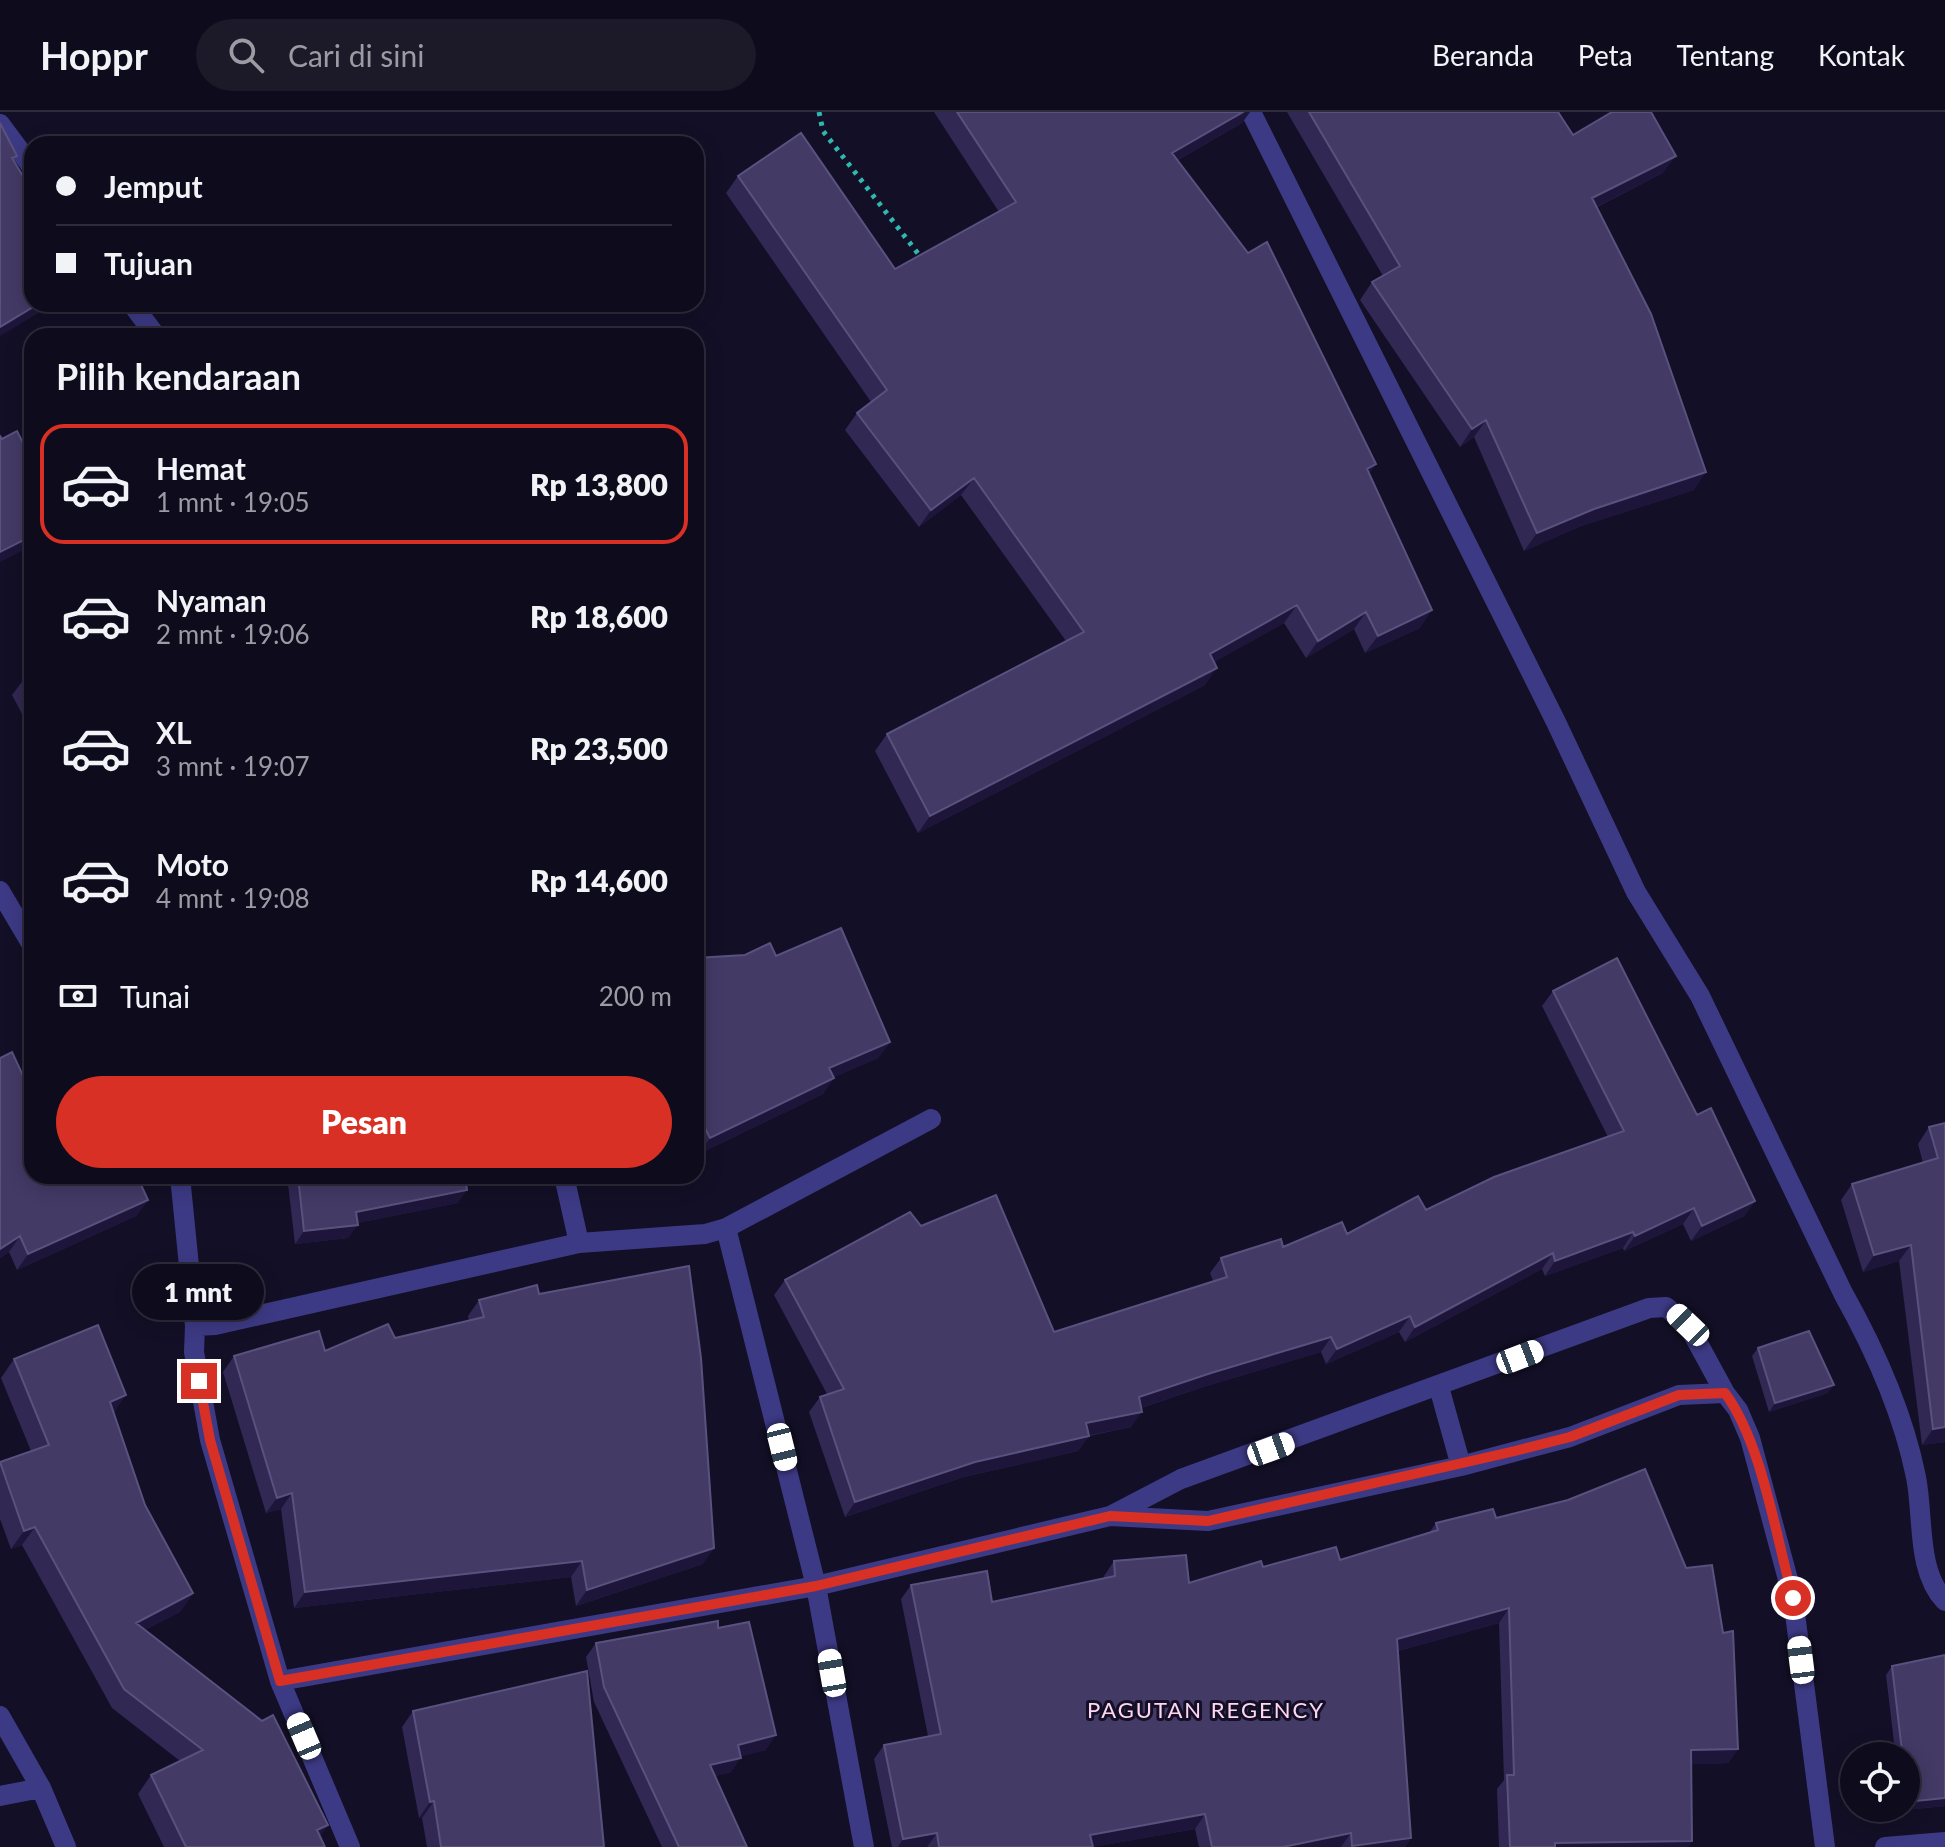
<!DOCTYPE html>
<html lang="id">
<head>
<meta charset="utf-8">
<style>
	body { margin:0; font-family:Lato,sans-serif; background:#1c1929; color:#f1f3f6; height:100vh; display:flex; flex-direction:column; font-size:30px; white-space:nowrap }
	* { box-sizing:border-box; margin:0 }
	p { font-size:26px; color:#9b9ba3 }
	.icon { flex:none; width:44px; height:44px; fill:none; stroke:currentColor; stroke-width:2; stroke-linecap:round; stroke-linejoin:round }
	.map { position:relative; flex:1; overflow:hidden }
	.sheet { position:absolute; left:24px; top:216px; width:680px; height:856px; display:flex; flex-direction:column; background:#0e0b1c; border-radius:24px; box-shadow:0 4px 20px #0003,0 0 0 2px #2e2b3b }
	.sheet>* { flex:none }
	.banner { position:absolute; left:24px; top:24px; width:680px; height:176px; border-radius:24px; box-shadow:0 4px 20px #0003,0 0 0 2px #2e2b3b; display:grid; align-content:center; height:176px; padding:0 32px; background:#0e0b1c }
	.buttons { position:absolute; left:1840px; top:1630px; display:grid; gap:16px }
	.buttons a { display:grid; place-items:center; width:80px; height:80px; border-radius:50%; background:#0e0b1c; box-shadow:0 4px 20px #0003,0 0 0 2px #2e2b3b; font-size:40px }
	.end { position:absolute; width:36px; height:36px; margin:-18px; border:10px solid #d93025; background:#fff; box-shadow:0 0 0 4px #fff }
	.from { border-radius:50% }
	.bubble { position:absolute; height:56px; border-radius:28px; background:#0e0b1c; box-shadow:0 4px 20px #0003,0 0 0 2px #2e2b3b; font-size:26px; font-weight:800; line-height:56px; text-align:center }
	.car { position:absolute; width:24px; height:48px; margin:-24px -12px; border-radius:10px; box-shadow:0 0 6px 2px #0007; background:linear-gradient(#fff 24%,#345 0 40%,#fff 0 76%,#345 0 86%,#fff 0) }
	.banner b { display:flex; align-items:center; gap:28px; height:76px; font-size:30px }
	.banner b+b { border-top:2px solid #2e2b3b }
	.banner i { width:20px; height:20px; background:#f1f3f6 }
	ul { padding:0; list-style:none }
	li { display:flex; align-items:center; gap:24px; height:120px; margin:0 16px 12px; padding:0 16px; border:4px solid transparent; border-radius:24px }
	li div { flex:1 }
	li b { display:block; font-size:30px }
	li em { font-style:normal; font-weight:800 }
	li.current { border-color:#d93025 }
	li>.icon { width:72px; height:72px; stroke-width:1.5 }
	h2 { padding:0 32px; font-size:36px; line-height:96px }
	.pay { display:flex; align-items:center; gap:20px; height:88px; padding:0 32px; font-size:30px }
	.pay p { margin-inline-start:auto }
	.button { display:flex; gap:16px; margin-top:auto; padding:16px 32px }
	.button a { flex:1; height:92px; border-radius:48px; background:#d93025; color:#fff; font-size:32px; font-weight:800; line-height:92px; text-align:center }
	header { display:flex; align-items:center; gap:48px; box-sizing:border-box; height:112px; padding:0 40px; background:#0e0b1c; border-bottom:2px solid #2e2b3b }
	header strong { font-size:38px }
	nav { display:flex; gap:44px; margin-inline-start:auto; font-size:28px }
	.search { width:560px; height:72px; background:#1c1929; display:flex; align-items:center; gap:20px; box-sizing:border-box; padding:0 28px; border-radius:44px; color:#9b9ba3; font-size:30px }
	.map>svg:first-child { display:block }
</style>
</head>
<body>
<header>
<strong>Hoppr</strong>
<div class="search"><svg class="icon" aria-label="search" viewBox="0 0 24 24"><circle cx="10" cy="10" r="6"/><path d="M15 15l6 6"/></svg>Cari di sini</div>
<nav><a>Beranda</a><a>Peta</a><a>Tentang</a><a>Kontak</a></nav>
</header>
<div class="map">
<svg width="1945" height="1735" viewBox="0 0 1945 1735">
	<rect width="100%" height="100%" fill="#130f26"/>
	<g fill="none" stroke-linecap="round" stroke-linejoin="round">
		<path stroke="#2fb8b0" stroke-width="5" stroke-dasharray="4 6" stroke-linecap="butt" d="M819,0L823,19L923,148"/>
		<path stroke="#3d3a85" stroke-width="20" d="M1251,0L1556,610L1636,780L1700,884L1843,1181C1875,1238 1903,1301 1916,1365C1924,1405 1916,1458 1945,1489
			M0,12L32,55
			M132,192L156,224
			M0,779L32,833
			M180,1064L195,1214
			M564,1064L579,1131
			M726,1116L931,1007
			M1439,1275L1461,1354
			M1110,1404L1181,1367L1649,1196L1666,1195L1688,1213L1725,1281
			M280,1569L816,1474L1110,1404L1208,1409L1461,1354L1570,1325L1679,1283L1725,1281L1738,1298L1750,1326L1793,1486L1825,1735
			M0,1604L41,1676L66,1735
			M0,1684L41,1676
			M350,1735L280,1569L210,1328L194,1240L195,1214L215,1213L579,1131L705,1122L726,1116L816,1474L864,1735
			M1885,1735L1945,1730"/>
	</g>
	<path fill="#312854" d="M934,0H1250L1242,11L1178,48L1370,362L1420,516L1365,541L1354,517L1306,546L1284,511L1214,550L1205,573L918,721L875,639L887,622L1066,529L961,383L919,415L845,318L857,301L871,290L726,81L738,64L895,157L999,100Z
		M1287,0H1558L1573,23L1663,61L1597,95L1694,378L1581,414L1524,439L1474,325L1460,335L1360,188L1372,170L1383,164Z
		M32,563V621L12,583L24,567Z
		M776,844L890,930L878,946L834,965L823,982L699,1042L696,1037V846Z
		M1553,879L1697,1003L1755,1089L1744,1104L1691,1129L1683,1112L1624,1139L1623,1136L1545,1164L1542,1157L1405,1230L1399,1220L1326,1252L1321,1240L1200,1276L1141,1296L1131,1315L1089,1324L1078,1339L964,1365L845,1405L809,1300L820,1285L827,1282L774,1183L785,1168L921,1114L1054,1220L1213,1169L1210,1161L1221,1146L1283,1135L1347,1122L1426,1098L1608,1025L1542,894Z
		M0,946L32,1064L148,1088L136,1104L17,1158L9,1140L0,1146Z
		M1945,1011V1330L1922,1333L1899,1149L1863,1160L1841,1088L1852,1072L1923,1051L1918,1032L1929,1015Z
		M287,1064H465L458,1091L357,1111L348,1126L295,1132Z
		M539,1182L703,1452L576,1494L571,1465L294,1496L281,1397L266,1401L223,1260L234,1244L325,1239L395,1226L469,1209L468,1204L479,1188Z
		M1758,1236L1828,1281L1769,1300L1752,1244Z
		M14,1247L114,1301L145,1393L193,1481L180,1500L145,1518L320,1724L325,1735H164L138,1682L151,1663L180,1649L112,1596L22,1433L11,1437L0,1407V1353L31,1339L1,1266Z
		M1496,1406L1738,1637L1728,1651L1691,1652L1692,1729L1688,1735H1499L1497,1677L1504,1668L1499,1511L1398,1539L1411,1726L1405,1735H1199L1195,1717L1093,1735H892L874,1647L884,1633L928,1624L901,1487L911,1473L992,1490L1104,1466V1464L1114,1449L1189,1471L1263,1455L1340,1448L1429,1421L1436,1411Z
		M718,1516L766,1638L741,1644L731,1660L715,1664L747,1735H662L594,1590L586,1545L596,1531Z
		M1892,1554L1945,1694L1885,1700V1696H1906V1644H1883L1886,1640L1895,1639L1886,1563Z
		M413,1599L604,1735H427L422,1706H419L402,1615Z"/>
	<path fill="#1d163a" d="M1243,0H1250L1242,11L1160,58L1172,41Z
		M1676,44L1663,61L1580,103L1592,86Z
		M38,192H54L0,224V215Z
		M1486,308L1474,325L1460,335L1472,317Z
		M1376,352L1364,370L1367,357Z
		M1706,360L1694,378L1581,414L1524,439L1537,421L1594,397Z
		M974,366L961,383L919,415L931,398Z
		M32,424V434L0,450V440Z
		M1297,493L1284,511L1197,560L1210,542Z
		M1432,498L1420,516L1365,541L1378,524Z
		M1366,500L1354,517L1306,546L1318,529Z
		M1217,556L1205,573L918,721L930,704Z
		M890,930L878,946L818,972L829,956Z
		M834,966L823,982L699,1042L710,1026Z
		M467,1078L458,1091L347,1113L356,1100Z
		M148,1088L136,1104L17,1158L28,1142Z
		M1755,1089L1744,1104L1691,1129L1702,1114Z
		M1694,1096L1683,1112L1624,1139L1635,1124Z
		M358,1113L348,1126L295,1132L304,1119Z
		M1633,1120L1623,1136L1545,1164L1555,1149Z
		M20,1124L9,1140L0,1146V1137Z
		M1911,1133L1899,1149L1863,1160L1874,1143Z
		M1553,1141L1542,1157L1405,1230L1415,1215Z
		M1410,1204L1399,1220L1326,1252L1337,1237Z
		M1331,1225L1321,1240L1200,1276L1128,1300L1139,1285L1211,1261Z
		M1834,1273L1828,1281L1769,1300L1775,1291Z
		M126,1283L113,1302L110,1290Z
		M1142,1300L1131,1315L1075,1326L1086,1311Z
		M1945,1315V1330L1922,1333L1933,1317Z
		M1089,1324L1078,1339L964,1365L845,1405L855,1390L975,1350Z
		M292,1381L281,1397L266,1401L277,1386Z
		M35,1415L22,1433L11,1437L24,1419Z
		M714,1436L703,1452L576,1494L587,1478Z
		M582,1449L571,1465L294,1496L305,1480Z
		M193,1481L180,1500L123,1530L136,1511Z
		M1509,1496L1499,1511L1387,1542L1397,1527Z
		M776,1623L766,1638L728,1648L738,1633Z
		M1738,1637L1728,1651L1681,1653L1691,1638Z
		M741,1646L731,1660L700,1668L710,1653Z
		M1945,1686V1694L1885,1700L1888,1696H1906V1690Z
		M434,1689L422,1706H419L430,1690Z
		M1205,1702L1195,1717L1094,1735H1082L1090,1723Z
		M328,1713L315,1732L317,1718Z
		M937,1721L927,1735H898L903,1727Z
		M1351,1721L1341,1735H1283Z
		M1411,1726L1405,1735H1351L1352,1734Z
		M1692,1729L1688,1735H1552L1555,1731Z"/>
	<path fill="#433a66" stroke="#5a527e" stroke-width="2" d="M957,0H1243L1172,41L1248,141L1267,130L1376,352L1367,357L1432,498L1378,524L1366,500L1318,529L1297,493L1210,542L1217,556L930,704L887,622L1084,520L974,366L931,398L857,301L887,278L738,64L801,21L895,157L1016,90Z
		M1309,0H1558L1573,23L1612,0H1651L1676,44L1592,86L1651,202L1706,360L1594,397L1537,421L1486,308L1472,317L1372,170L1400,154Z
		M0,11L17,44L12,46L32,79V192H38L0,215Z
		M17,319L28,341L32,339V424L0,440V324L2,327Z
		M32,563V583L24,567Z
		M841,816L890,930L829,956L834,966L710,1026L696,999V846L745,843L770,831L776,844Z
		M1617,846L1697,1003L1711,996L1755,1089L1702,1114L1694,1096L1635,1124L1633,1120L1555,1149L1553,1141L1415,1215L1410,1204L1337,1237L1331,1225L1211,1261L1139,1285L1142,1300L1086,1311L1089,1324L975,1350L855,1390L820,1285L844,1277L785,1168L910,1100L921,1114L996,1083L1054,1220L1227,1165L1221,1146L1281,1127L1283,1135L1342,1110L1347,1122L1418,1084L1426,1098L1494,1065L1624,1019L1553,879Z
		M12,940L32,983V1064H137L148,1088L28,1142L20,1124L0,1137V946Z
		M1945,1011V1315L1933,1317L1911,1133L1874,1143L1852,1072L1938,1046L1929,1015Z
		M298,1064H465L467,1078L356,1100L358,1113L304,1119Z
		M689,1154L701,1246L714,1436L587,1478L582,1449L305,1480L292,1381L277,1386L234,1244L319,1219L325,1239L388,1212L395,1226L484,1205L479,1188L537,1173L539,1182Z
		M98,1213L126,1283L110,1290L145,1393L193,1481L136,1511L262,1609L273,1603L328,1713L317,1718L325,1735H186L151,1663L203,1638L124,1577L35,1415L24,1419L0,1350L49,1333L14,1247Z
		M1809,1219L1834,1273L1775,1291L1758,1236Z
		M1645,1357L1686,1456L1712,1453L1723,1521L1733,1519L1738,1637L1691,1638L1692,1729L1555,1731V1735H1510L1507,1663H1514L1509,1496L1397,1527L1411,1726L1352,1734L1351,1721L1283,1735H1212L1205,1702L1090,1723L1093,1735H939L937,1721L903,1727L884,1633L941,1622L911,1473L987,1459L992,1490L1115,1464L1114,1449L1186,1443L1189,1471L1261,1449L1263,1455L1336,1435L1340,1448L1438,1418L1436,1411L1493,1397L1496,1406L1568,1388Z
		M718,1509V1516L749,1510L776,1623L738,1633L741,1646L710,1653L747,1735H679L604,1575L596,1531Z
		M1945,1543V1686L1906,1690V1644H1886V1640L1902,1639L1892,1554Z
		M587,1559L604,1735H441L434,1689L430,1690L413,1599Z"/>
	<g fill="none" stroke-linecap="round" stroke-linejoin="round">
		<path stroke="#d93025" stroke-width="10" d="M199,1269L210,1328L280,1569L816,1474L1110,1404L1208,1409L1515,1339L1570,1325L1679,1283L1725,1281C1762,1331 1776,1425 1793,1486"/>
	</g>
	<g text-anchor="middle" stroke-width="6" stroke-linejoin="round" paint-order="stroke">
		<g font-size="22" letter-spacing="2" fill="#ffd6f0" stroke="#130f26">
			<text x="1206" y="1606">PAGUTAN REGENCY</text>
		</g>
	</g>
</svg>
<div class="buttons">
<a><svg class="icon" aria-label="locate" viewBox="0 0 24 24"><circle cx="12" cy="12" r="6"/><path d="M12 2v4M12 18v4M2 12h4M18 12h4"/></svg></a>
</div>
<i class="end from" style="left:1793px;top:1486px"></i>
<i class="end" style="left:199px;top:1269px"></i>
<div class="bubble" style="left:132px;top:1152px;width:132px">1 mnt</div>
<i class="car" style="left:1688px;top:1213px;rotate:314deg"></i>
<i class="car" style="left:1520px;top:1245px;rotate:69deg"></i>
<i class="car" style="left:782px;top:1335px;rotate:166deg"></i>
<i class="car" style="left:1271px;top:1337px;rotate:70deg"></i>
<i class="car" style="left:1801px;top:1548px;rotate:353deg"></i>
<i class="car" style="left:832px;top:1561px;rotate:350deg"></i>
<i class="car" style="left:304px;top:1624px;rotate:337deg"></i>
<div class="banner">
<b><i class="from"></i>Jemput</b>
<b><i></i>Tujuan</b>
</div>
<section class="sheet">
<h2>Pilih kendaraan</h2>
<ul>
<li class="current"><svg class="icon" aria-label="car" viewBox="0 0 24 24"><path d="M5 17H2v-5l4-1 3-4h7l3 4 3 1v5h-3M9 17h6M6 11h13"/><circle cx="7" cy="17" r="2"/><circle cx="17" cy="17" r="2"/></svg><div><b>Hemat</b><p>1 mnt · 19:05</p></div><em>Rp 13,800</em></li>
<li><svg class="icon" aria-label="car" viewBox="0 0 24 24"><path d="M5 17H2v-5l4-1 3-4h7l3 4 3 1v5h-3M9 17h6M6 11h13"/><circle cx="7" cy="17" r="2"/><circle cx="17" cy="17" r="2"/></svg><div><b>Nyaman</b><p>2 mnt · 19:06</p></div><em>Rp 18,600</em></li>
<li><svg class="icon" aria-label="car" viewBox="0 0 24 24"><path d="M5 17H2v-5l4-1 3-4h7l3 4 3 1v5h-3M9 17h6M6 11h13"/><circle cx="7" cy="17" r="2"/><circle cx="17" cy="17" r="2"/></svg><div><b>XL</b><p>3 mnt · 19:07</p></div><em>Rp 23,500</em></li>
<li><svg class="icon" aria-label="car" viewBox="0 0 24 24"><path d="M5 17H2v-5l4-1 3-4h7l3 4 3 1v5h-3M9 17h6M6 11h13"/><circle cx="7" cy="17" r="2"/><circle cx="17" cy="17" r="2"/></svg><div><b>Moto</b><p>4 mnt · 19:08</p></div><em>Rp 14,600</em></li>
</ul>
<div class="pay"><svg class="icon" aria-label="cash" viewBox="0 0 24 24"><path d="M3 7h18v10H3z"/><circle cx="12" cy="12" r="2"/></svg>Tunai<p>200 m</p></div>
<div class="button"><a>Pesan</a></div>
</section>
</div>
</body>
</html>
